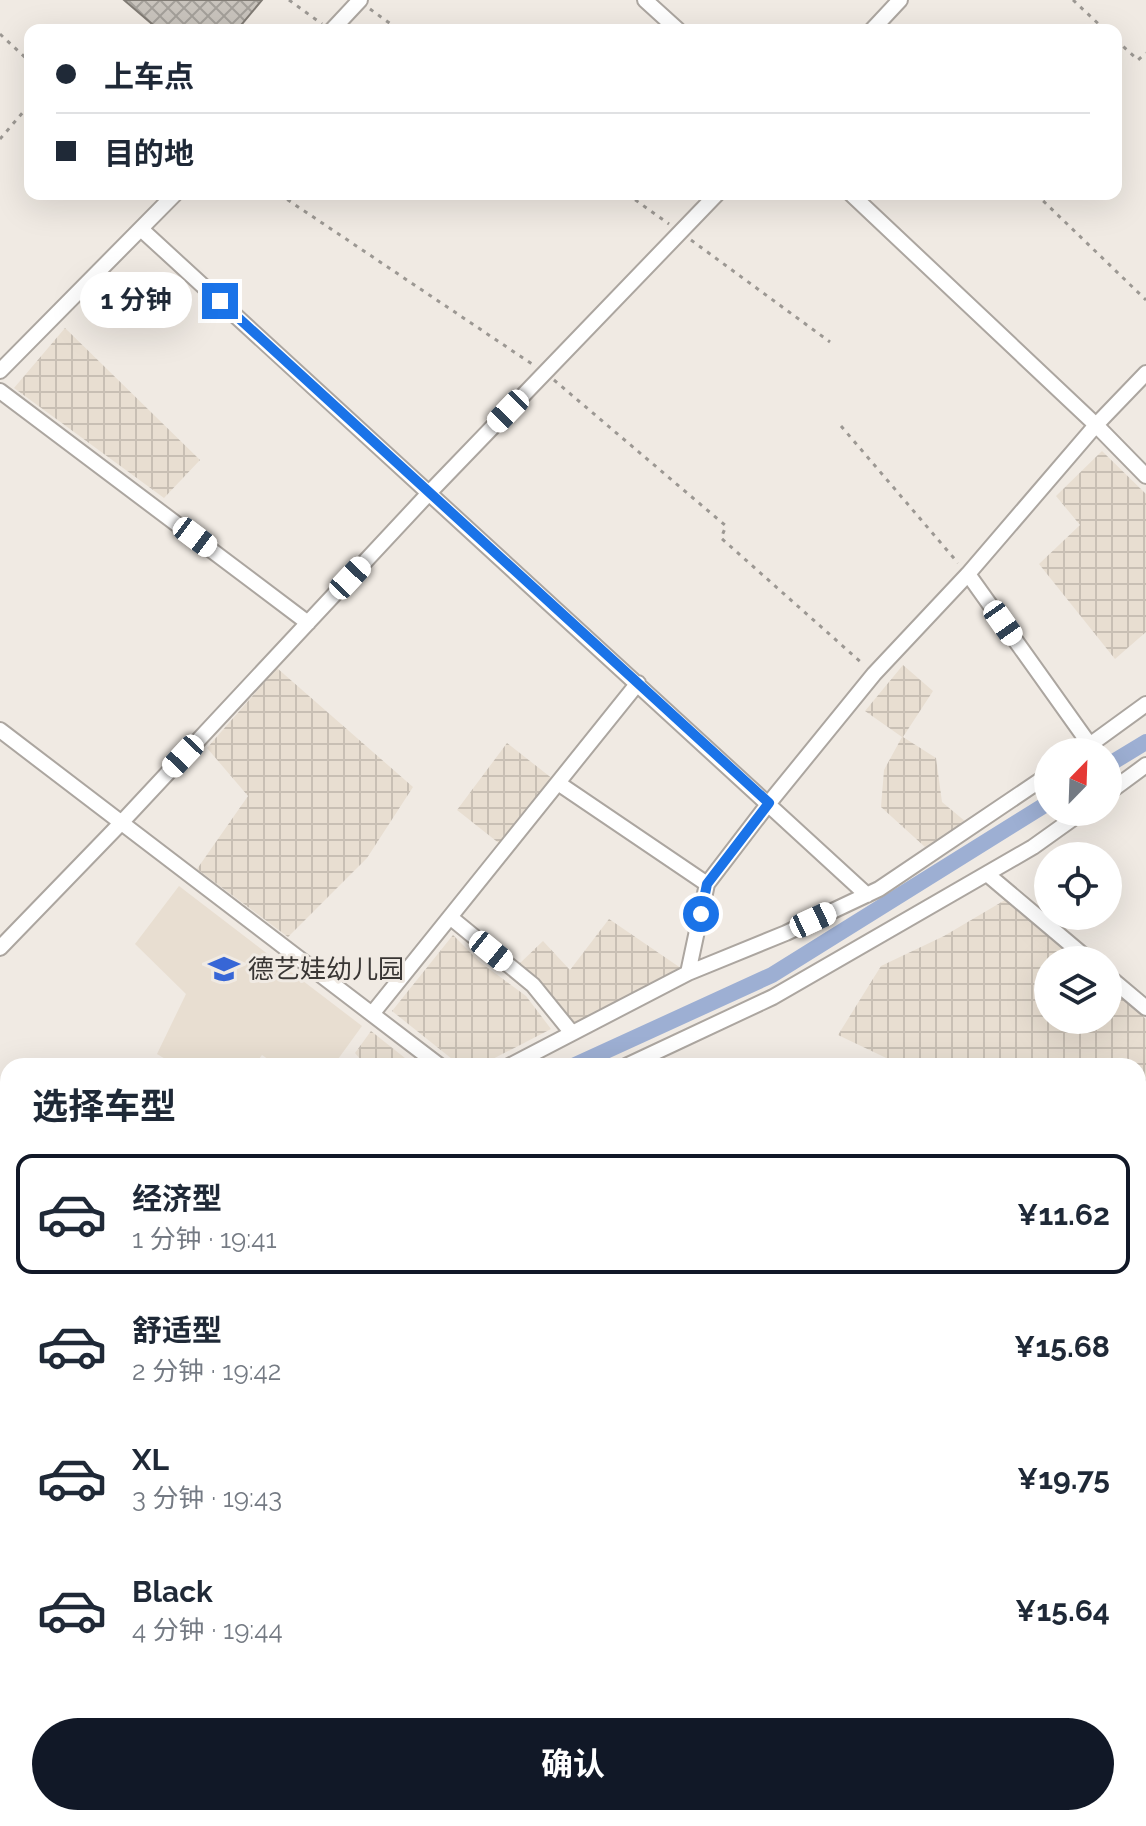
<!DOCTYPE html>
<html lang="zh">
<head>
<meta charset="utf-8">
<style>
	body { margin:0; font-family:Raleway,"Noto Sans SC",sans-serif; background:#f2f2f3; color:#1f2937; height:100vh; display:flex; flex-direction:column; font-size:30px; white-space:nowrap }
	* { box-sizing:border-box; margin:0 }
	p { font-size:26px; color:#747a83 }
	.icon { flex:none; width:44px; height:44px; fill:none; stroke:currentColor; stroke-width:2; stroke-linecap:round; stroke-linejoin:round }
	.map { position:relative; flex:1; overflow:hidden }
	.sheet { position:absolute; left:0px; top:1058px; width:1146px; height:768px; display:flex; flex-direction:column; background:#fff; border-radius:24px 24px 0 0; box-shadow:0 8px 32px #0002 }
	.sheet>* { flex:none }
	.banner { position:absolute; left:24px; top:24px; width:1098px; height:176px; border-radius:16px; box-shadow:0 8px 32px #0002; display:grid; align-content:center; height:176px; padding:0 32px; background:#fff }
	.needle { width:52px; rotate:23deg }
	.controls { position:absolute; left:1034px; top:738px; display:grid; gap:16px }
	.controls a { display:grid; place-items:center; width:88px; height:88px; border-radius:50%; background:#fff; box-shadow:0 8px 32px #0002; font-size:40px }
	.end { position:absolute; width:36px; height:36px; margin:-18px; border:10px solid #1a73e8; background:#fff; box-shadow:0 0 0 4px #fff }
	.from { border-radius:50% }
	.bubble { position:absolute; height:56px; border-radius:28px; background:#fff; box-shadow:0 8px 32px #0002; font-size:26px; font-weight:700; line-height:56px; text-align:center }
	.car { position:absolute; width:24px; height:48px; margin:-24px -12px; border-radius:10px; box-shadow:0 0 6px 2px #0007; background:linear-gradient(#fff 24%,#345 0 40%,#fff 0 76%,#345 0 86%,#fff 0) }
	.banner b { display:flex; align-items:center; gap:28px; height:76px; font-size:30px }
	.banner b+b { border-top:2px solid #e0e1e3 }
	.banner i { width:20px; height:20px; background:#1f2937 }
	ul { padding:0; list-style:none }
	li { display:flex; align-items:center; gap:24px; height:120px; margin:0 16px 12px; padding:0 16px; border:4px solid transparent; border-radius:16px }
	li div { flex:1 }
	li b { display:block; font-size:30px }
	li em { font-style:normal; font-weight:700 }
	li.on { border-color:#111827 }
	li>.icon { width:72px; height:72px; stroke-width:1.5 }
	h2 { padding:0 32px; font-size:36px; line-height:96px }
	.primary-button { display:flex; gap:16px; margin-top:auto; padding:16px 32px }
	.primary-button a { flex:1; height:92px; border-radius:48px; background:#111827; color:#fff; font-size:32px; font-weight:700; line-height:92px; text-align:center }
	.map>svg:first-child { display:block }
</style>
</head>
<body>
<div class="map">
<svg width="1146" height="1826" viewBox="0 0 1146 1826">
	<defs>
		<pattern id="industrial-grid" width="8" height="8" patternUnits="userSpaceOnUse" patternTransform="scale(2)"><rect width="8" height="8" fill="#e8ded1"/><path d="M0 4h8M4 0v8" fill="none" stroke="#c8bfb4"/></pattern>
		<pattern id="building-cross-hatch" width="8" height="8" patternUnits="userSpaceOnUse" patternTransform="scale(2)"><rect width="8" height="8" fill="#c9c4bd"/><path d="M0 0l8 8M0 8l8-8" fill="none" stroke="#a4a09a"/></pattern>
	</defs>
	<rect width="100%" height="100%" fill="#f0eae3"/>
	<path fill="#e8ded1" d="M179,886L362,1026L333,1066H278L262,1055L254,1066H177L157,1054L186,994L135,944Z"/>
	<path fill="url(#industrial-grid)" d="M65,328L200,460L164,498L14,388Z
		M1102,451L1146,494V632L1115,659L1039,564L1080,525L1056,496Z
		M903,665L933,691L903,737L936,758L942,802L966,822L925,847L881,807L884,770L902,737L865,711Z
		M277,668L413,787L367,858L288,937L197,869L248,796L207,748Z
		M507,743L558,783L505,848L457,810Z
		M1005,900L1076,960H1048V1020H1108V987L1146,1019V1126L1138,1118V1066H903L838,1035L881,966L944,936Z
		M609,919L688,973L572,1033L517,966L543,941L570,970Z
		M453,935L480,962L526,996L551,1029L485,1063L452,1059L392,1011Z
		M371,1031L415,1066H366L355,1053Z
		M0,1680L8,1684V1796L0,1797Z"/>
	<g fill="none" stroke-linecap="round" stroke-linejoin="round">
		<path stroke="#9dafd3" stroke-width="16" d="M1108,765L1146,742
			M573,1066L772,975L1048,803
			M0,1505L8,1502"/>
	</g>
	<path fill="url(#building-cross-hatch)" stroke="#807b74" stroke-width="2" d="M124,0H262L237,30H159Z"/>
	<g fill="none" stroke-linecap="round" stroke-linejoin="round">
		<defs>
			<path id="street" d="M645,0L678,30
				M332,30L360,0
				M872,30L900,0
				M851,194L1096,425L1146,476
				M141,229L867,895
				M0,371L175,194
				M0,391L308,623
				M968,574L1090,745
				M0,730L440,1066
				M1080,752L1146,704
				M558,783L707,884
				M1108,793L1146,765
				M987,874L1089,960
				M450,917L533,985L572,1033
				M0,948L121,823L429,493L717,194
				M688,973L707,884L769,803L874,674L968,574L1096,425L1146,373
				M1108,976L1146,1008
				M372,1014L638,683
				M509,1066L688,973L786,933L879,889L1048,775
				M626,1066L773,997L1033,847L1082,812
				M1138,1140L1146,1132
				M1138,1174L1146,1182
				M0,1362L8,1368
				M0,1461L8,1456
				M0,1552L8,1547
				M1138,1700L1146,1692
				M1138,1744L1146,1751
				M412,1818L424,1826
				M757,1818L765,1826
				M1042,1818L1053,1826
				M108,1826L114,1818"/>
			<path id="secondary" d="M0,1797L8,1803
				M29,1818L40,1826"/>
		</defs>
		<use href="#street" stroke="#aca6a0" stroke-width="18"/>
		<use href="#secondary" stroke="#aca6a0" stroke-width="24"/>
		<path stroke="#9c9893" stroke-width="3" stroke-dasharray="4 6" stroke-linecap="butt" d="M289,0L322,24
			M1073,0L1105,30
			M370,9L399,30
			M0,34L30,62
			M1116,40L1138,60L1146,53
			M0,139L30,104
			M279,194L535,366
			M627,194L669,224
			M1036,194L1146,300
			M691,240L830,342
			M554,380L726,526L721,538L863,664
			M841,426L958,563"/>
		<use href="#street" stroke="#fff" stroke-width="14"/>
		<use href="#secondary" stroke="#ead8bc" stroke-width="20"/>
	</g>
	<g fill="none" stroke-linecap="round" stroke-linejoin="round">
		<path stroke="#1a73e8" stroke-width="10" d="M220,301L769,803L707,884L701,914"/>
	</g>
	<defs>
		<symbol id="school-bare" viewBox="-9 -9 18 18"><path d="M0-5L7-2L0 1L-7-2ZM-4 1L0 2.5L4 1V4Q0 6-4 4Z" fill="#3766d6" stroke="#f0eae3" stroke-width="2.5" paint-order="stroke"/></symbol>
	</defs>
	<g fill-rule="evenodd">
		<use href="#school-bare" x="202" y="947" width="44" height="44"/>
	</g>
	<g text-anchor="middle" stroke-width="6" stroke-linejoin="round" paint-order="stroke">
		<g font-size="26" fill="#393634" stroke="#f0eae3" text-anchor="start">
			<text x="248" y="978">德艺娃幼儿园</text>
		</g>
	</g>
</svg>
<div class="controls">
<a><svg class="needle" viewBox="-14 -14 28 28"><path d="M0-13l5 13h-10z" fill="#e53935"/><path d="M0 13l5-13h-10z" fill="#747a83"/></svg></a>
<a><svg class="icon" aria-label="locate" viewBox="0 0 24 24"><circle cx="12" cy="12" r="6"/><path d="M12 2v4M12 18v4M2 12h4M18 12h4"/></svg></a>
<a><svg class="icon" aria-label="layers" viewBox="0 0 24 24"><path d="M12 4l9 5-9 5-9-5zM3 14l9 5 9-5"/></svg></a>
</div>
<i class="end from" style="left:701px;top:914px"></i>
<i class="end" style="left:220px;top:301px"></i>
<div class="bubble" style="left:80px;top:272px;width:112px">1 分钟</div>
<i class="car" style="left:508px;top:411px;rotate:224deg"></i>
<i class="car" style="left:195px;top:537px;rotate:127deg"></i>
<i class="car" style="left:350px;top:578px;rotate:43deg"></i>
<i class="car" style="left:1003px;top:623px;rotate:145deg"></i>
<i class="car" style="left:183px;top:756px;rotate:223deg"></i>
<i class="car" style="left:813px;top:920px;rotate:65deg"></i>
<i class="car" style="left:491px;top:951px;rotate:129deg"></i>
<div class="banner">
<b><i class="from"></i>上车点</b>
<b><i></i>目的地</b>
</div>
<section class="sheet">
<h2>选择车型</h2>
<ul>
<li class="on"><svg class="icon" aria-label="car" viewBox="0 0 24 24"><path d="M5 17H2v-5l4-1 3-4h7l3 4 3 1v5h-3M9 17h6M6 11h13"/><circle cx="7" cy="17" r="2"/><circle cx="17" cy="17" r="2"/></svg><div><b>经济型</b><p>1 分钟 · 19:41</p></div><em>¥11.62</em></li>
<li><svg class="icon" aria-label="car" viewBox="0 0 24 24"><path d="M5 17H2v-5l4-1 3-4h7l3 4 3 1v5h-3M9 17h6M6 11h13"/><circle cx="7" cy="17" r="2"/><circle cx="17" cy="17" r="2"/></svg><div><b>舒适型</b><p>2 分钟 · 19:42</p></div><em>¥15.68</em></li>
<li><svg class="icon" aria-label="car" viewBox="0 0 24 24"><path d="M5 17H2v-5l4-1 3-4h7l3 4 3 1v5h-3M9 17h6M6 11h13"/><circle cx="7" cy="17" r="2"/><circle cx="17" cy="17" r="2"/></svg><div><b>XL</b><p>3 分钟 · 19:43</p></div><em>¥19.75</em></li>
<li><svg class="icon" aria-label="car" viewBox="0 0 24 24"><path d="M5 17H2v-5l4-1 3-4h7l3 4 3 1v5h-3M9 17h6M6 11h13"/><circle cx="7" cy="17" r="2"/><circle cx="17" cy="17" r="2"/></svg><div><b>Black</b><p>4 分钟 · 19:44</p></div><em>¥15.64</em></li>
</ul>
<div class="primary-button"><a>确认</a></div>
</section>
</div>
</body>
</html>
